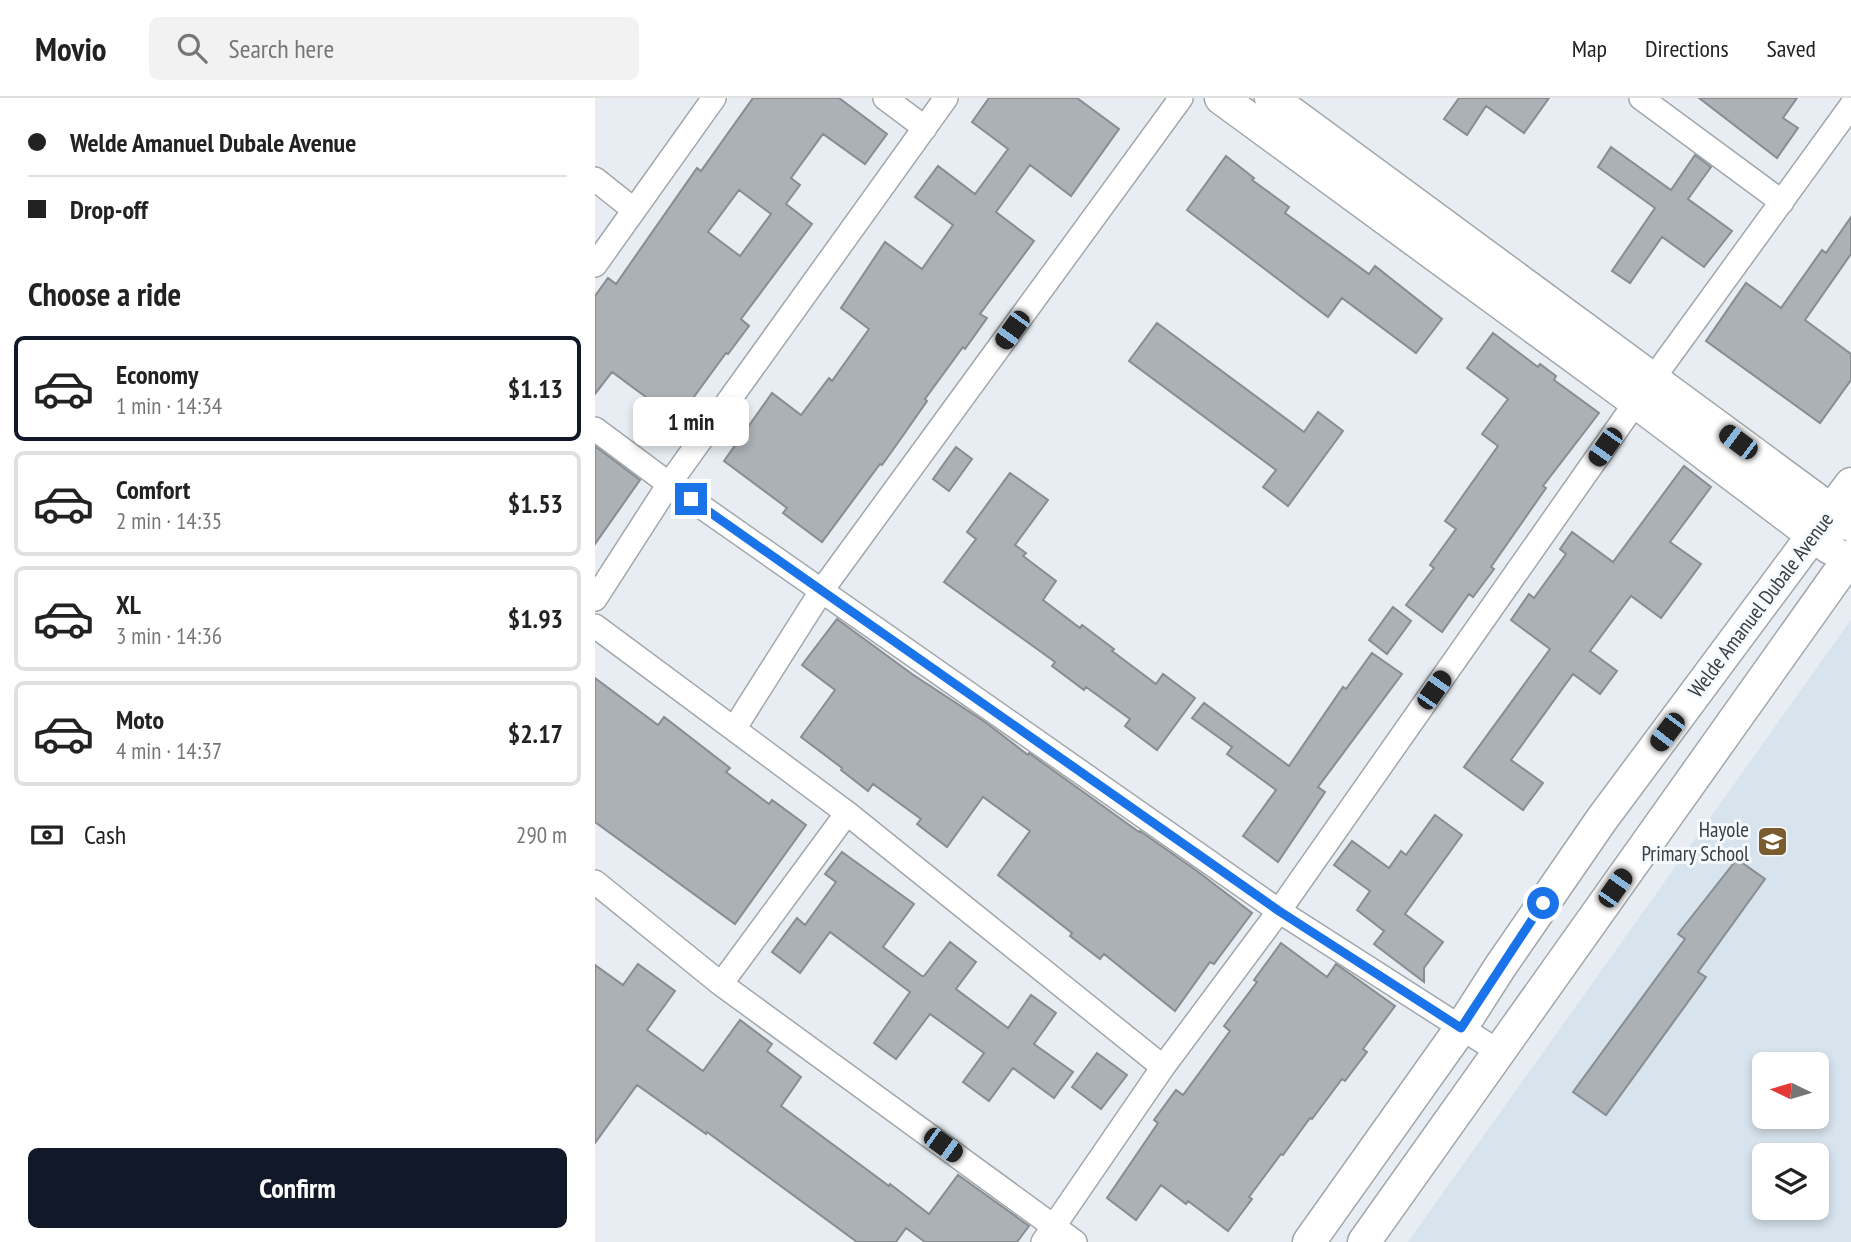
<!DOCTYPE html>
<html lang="en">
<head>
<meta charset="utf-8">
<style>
	body { margin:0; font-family:"PT Sans Narrow",sans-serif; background:#f2f2f2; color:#222; height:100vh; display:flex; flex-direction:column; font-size:26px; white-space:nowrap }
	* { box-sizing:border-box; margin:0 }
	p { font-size:23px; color:#767676 }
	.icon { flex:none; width:38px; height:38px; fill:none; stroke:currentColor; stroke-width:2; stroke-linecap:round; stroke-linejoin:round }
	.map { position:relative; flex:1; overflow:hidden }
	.details { display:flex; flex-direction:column; background:#fff; width:595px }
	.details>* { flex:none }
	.top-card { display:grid; align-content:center; height:154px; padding:0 28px; background:#fff }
	.needle { width:46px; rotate:275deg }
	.fabs { position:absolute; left:1157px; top:954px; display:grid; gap:14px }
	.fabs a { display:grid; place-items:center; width:77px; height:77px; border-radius:10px; background:#fff; box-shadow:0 4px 10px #0003; font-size:35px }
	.end { position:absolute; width:32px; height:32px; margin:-16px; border:9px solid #1a73e8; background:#fff; box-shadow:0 0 0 4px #fff }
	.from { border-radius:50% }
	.bubble { position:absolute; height:49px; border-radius:10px; background:#fff; box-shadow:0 4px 10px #0003; font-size:23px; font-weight:800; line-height:49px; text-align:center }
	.car { position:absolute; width:21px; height:42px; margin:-21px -10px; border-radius:9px; box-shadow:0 0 5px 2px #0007; background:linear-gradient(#222 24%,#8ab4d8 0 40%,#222 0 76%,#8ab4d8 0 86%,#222 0) }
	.top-card b { display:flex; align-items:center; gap:24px; height:66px; font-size:26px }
	.top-card b+b { border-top:2px solid #e0e0e0 }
	.top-card i { width:18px; height:18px; background:#222 }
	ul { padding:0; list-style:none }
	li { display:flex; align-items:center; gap:21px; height:105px; margin:0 14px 10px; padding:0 14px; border:4px solid #e0e0e0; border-radius:10px }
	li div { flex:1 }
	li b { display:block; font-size:26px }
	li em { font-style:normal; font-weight:800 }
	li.active { border-color:#111827 }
	li>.icon { width:63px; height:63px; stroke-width:1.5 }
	h2 { padding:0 28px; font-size:32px; line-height:84px }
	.pay { display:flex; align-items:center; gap:18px; height:77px; padding:0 28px; font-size:26px }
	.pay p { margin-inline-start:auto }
	.action { display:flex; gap:14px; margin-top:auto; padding:14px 28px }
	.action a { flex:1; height:80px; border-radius:10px; background:#111827; color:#fff; font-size:28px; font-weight:800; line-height:80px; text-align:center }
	header { display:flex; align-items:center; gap:42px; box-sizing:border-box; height:98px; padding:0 35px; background:#fff; border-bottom:2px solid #e0e0e0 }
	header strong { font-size:33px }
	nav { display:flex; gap:38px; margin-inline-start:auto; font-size:24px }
	.search { width:490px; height:63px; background:#f2f2f2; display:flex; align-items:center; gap:18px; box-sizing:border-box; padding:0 24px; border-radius:10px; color:#767676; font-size:26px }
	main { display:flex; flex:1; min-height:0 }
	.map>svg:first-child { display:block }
</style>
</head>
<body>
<header>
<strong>Movio</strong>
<div class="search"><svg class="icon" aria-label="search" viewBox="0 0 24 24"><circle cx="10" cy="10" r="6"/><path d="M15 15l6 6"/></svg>Search here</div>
<nav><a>Map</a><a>Directions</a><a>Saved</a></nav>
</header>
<main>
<section class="details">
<div class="top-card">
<b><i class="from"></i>Welde Amanuel Dubale Avenue</b>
<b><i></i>Drop-off</b>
</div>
<h2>Choose a ride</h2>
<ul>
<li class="active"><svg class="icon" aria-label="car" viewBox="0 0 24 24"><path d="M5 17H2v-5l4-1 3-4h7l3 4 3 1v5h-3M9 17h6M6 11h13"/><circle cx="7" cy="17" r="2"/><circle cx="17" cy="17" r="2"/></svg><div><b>Economy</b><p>1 min · 14:34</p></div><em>$1.13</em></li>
<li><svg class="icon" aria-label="car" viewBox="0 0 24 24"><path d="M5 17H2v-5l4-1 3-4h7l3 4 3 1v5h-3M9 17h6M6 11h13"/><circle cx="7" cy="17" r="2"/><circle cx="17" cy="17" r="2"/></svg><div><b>Comfort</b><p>2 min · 14:35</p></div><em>$1.53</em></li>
<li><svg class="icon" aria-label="car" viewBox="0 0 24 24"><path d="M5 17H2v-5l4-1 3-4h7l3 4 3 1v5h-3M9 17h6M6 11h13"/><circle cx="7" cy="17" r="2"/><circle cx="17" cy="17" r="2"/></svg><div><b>XL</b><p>3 min · 14:36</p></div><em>$1.93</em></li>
<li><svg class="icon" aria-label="car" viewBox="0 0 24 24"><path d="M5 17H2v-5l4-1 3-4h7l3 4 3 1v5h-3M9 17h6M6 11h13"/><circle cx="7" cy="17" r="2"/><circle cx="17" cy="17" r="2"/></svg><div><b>Moto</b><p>4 min · 14:37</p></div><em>$2.17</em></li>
</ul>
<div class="pay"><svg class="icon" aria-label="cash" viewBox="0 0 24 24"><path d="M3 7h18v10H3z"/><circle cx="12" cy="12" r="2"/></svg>Cash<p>290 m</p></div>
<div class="action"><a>Confirm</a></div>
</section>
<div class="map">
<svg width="1256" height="1144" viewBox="0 0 1256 1144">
	<rect width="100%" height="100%" fill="#e7edf2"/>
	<path fill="#d7e3ed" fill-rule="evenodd" d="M1256,522V1144H813ZM1169,966H1222V1018H1169ZM1169,1057H1222V1110H1169Z"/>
	<path fill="#acb1b6" stroke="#888d92" stroke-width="2" fill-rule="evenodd" d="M158,0H244L292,36L270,66L228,36L196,80L205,87L191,106L217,126L146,221L154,228L133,256L131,255L82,322L17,274L0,296V198L13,180L21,186L102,70L106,73ZM144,92L176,116L145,158L113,134Z
		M394,0H482L524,31L476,98L435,67L401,114L439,143L385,216L392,220L370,251L368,249L330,301L332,303L307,339L287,367L285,366L227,444L188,415L192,410L129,363L177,295L206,317L234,280L237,283L274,231L246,210L290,144L327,171L358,127L320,99L343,68L380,96L413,51L377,24Z
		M864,0H954L929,35L891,8L872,37L849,21Z
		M1104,0H1202L1188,20L1203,30L1182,60Z
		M1016,49L1076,92L1100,57L1116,69L1093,101L1137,133L1109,169L1067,139L1035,185L1017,173L1060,110L1003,69Z
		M631,58L659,80L657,82L694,109L690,115L774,176L780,168L847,221L821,255L747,200L733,219L592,112Z
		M1256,119V156L1210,222L1256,256V282L1225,325L1111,243L1151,185L1186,210L1227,152L1231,155Z
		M562,225L709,334L723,314L748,333L693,408L668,389L681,372L534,263Z
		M898,235L943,269L945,266L961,278L959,282L1004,315L948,388L951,390L896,469L899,471L878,499L874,496L847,534L811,507L839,470L835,467L861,431L850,423L903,348L887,336L913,301L872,270Z
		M0,348L45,382L0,446Z
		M361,349L377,361L354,393L338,381Z
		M1089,368L1116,389L1075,444L1106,466L1066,520L1036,498L995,553L1022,573L1005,596L978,576L916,662L948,685L928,712L869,669L955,551L916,522L934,496L939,500L971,456L965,451L977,434L1018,464Z
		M415,375L453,402L420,447L431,455L428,458L461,483L448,502L485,530L487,527L519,551L517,553L561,586L568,576L600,600L562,652L530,628L535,621L491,589L489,592L457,568L460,564L349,484L381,441L372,434Z
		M798,509L816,523L792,556L774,542Z
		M242,521L317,576L390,624L433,657L434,655L544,734L545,733L602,773L657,815L619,866L615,864L580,913L509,856L505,861L475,838L477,835L403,777L435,733L388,699L352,749L322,726L326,721L278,686L273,693L246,672L247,670L206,639L240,592L207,567Z
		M777,555L807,576L723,689L730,694L683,764L648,738L681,692L632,656L637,649L597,620L609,605L694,668L748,589L751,591Z
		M0,580L63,627L69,619L135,670L131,674L174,706L177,702L211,727L140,826L0,724Z
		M840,717L867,737L810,816L848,844L829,870V884L779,846L789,833L762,812L775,793L739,767L757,743L794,770L806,753L811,757Z
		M247,754L319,806L288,849L327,878H329L355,844L381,864L361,891L413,930L436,897L461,915L439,946L478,974L459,1000L418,970L394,1003L368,984L389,955L335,916L301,961L279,945L315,894L235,834L205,875L177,854L202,820L210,827L241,784L230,776Z
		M1142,761L1170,781L1103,874L1111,879L1011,1017L978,994L1090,841L1083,836Z
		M686,845L732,879L741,866L800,908L768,951L772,954L750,983L747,981L717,1021L715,1020L688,1057L686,1056L654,1099L657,1101L633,1133L593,1103L591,1106L566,1087L541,1122L512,1100L563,1025L559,1022L581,992L588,997L635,933L629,928L662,884L659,882Z
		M43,866L80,893L52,932L108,973L145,922L177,946L172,953L206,979L186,1008L294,1088L295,1086L334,1116L363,1077L434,1128L422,1144H330L311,1130L301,1144H262L112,1034L111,1036L42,987L0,1045V867L28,887Z
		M502,955L532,977L506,1011L477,989Z"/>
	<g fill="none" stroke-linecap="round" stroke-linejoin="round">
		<defs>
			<path id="street" d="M290,0L330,30
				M1046,0L1187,104
				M0,81L39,112
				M0,167L119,0
				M0,331L74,386L684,813L904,954
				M0,501L74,386L351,0
				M0,528L252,715L568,969
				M139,631L227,492L586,0
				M0,784L126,886L480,1144
				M126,886L252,715
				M448,1144L568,969L684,813L1041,304L1256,8"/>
			<path id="secondary" d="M626,0L1041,304L1235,450
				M676,0L1256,427
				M714,1144L866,930L905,869L1007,721L1256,386
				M769,1144L1256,458"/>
		</defs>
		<use href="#street" stroke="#a1a7ab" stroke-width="26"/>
		<use href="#secondary" stroke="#a1a7ab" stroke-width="35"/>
		<use href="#street" stroke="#fff" stroke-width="23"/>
		<use href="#secondary" stroke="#fff" stroke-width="32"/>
	</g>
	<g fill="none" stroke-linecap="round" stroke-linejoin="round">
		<path stroke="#1a73e8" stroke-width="9" d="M96,401L684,813L866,930L948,805"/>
	</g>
	<defs>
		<symbol id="school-square" viewBox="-11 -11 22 22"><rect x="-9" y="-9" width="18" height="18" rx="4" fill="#7a5c30" stroke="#f5fafe"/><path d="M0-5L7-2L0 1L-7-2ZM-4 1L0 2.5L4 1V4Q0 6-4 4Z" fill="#fff"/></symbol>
	</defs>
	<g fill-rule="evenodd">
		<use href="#school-square" x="1160" y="726" width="35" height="35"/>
	</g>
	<g text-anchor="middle" stroke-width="6" stroke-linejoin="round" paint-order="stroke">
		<g font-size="21" fill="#3b3d3f" stroke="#f5fafe">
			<text transform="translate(1166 507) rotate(-53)" y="7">Welde Amanuel Dubale Avenue</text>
		</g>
		<g font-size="21" fill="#3b3d3f" stroke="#f5fafe" text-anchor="end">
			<text x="1154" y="739">Hayole<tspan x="1154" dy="24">Primary School</tspan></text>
		</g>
	</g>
</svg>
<div class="fabs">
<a><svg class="needle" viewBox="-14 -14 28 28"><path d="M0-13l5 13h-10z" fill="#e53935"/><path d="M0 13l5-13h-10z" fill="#767676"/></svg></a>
<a><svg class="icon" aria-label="layers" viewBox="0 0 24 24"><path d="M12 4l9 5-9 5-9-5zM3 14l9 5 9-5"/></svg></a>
</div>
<i class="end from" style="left:948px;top:805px"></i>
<i class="end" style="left:96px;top:401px"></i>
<div class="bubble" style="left:38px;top:299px;width:116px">1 min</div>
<i class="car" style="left:417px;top:232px;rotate:216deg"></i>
<i class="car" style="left:1143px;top:344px;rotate:307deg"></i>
<i class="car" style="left:1010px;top:349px;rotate:215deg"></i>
<i class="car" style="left:839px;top:592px;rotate:35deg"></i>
<i class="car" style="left:1072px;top:634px;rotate:217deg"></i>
<i class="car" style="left:1020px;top:790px;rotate:35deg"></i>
<i class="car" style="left:348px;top:1047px;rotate:126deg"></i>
</div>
</main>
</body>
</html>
